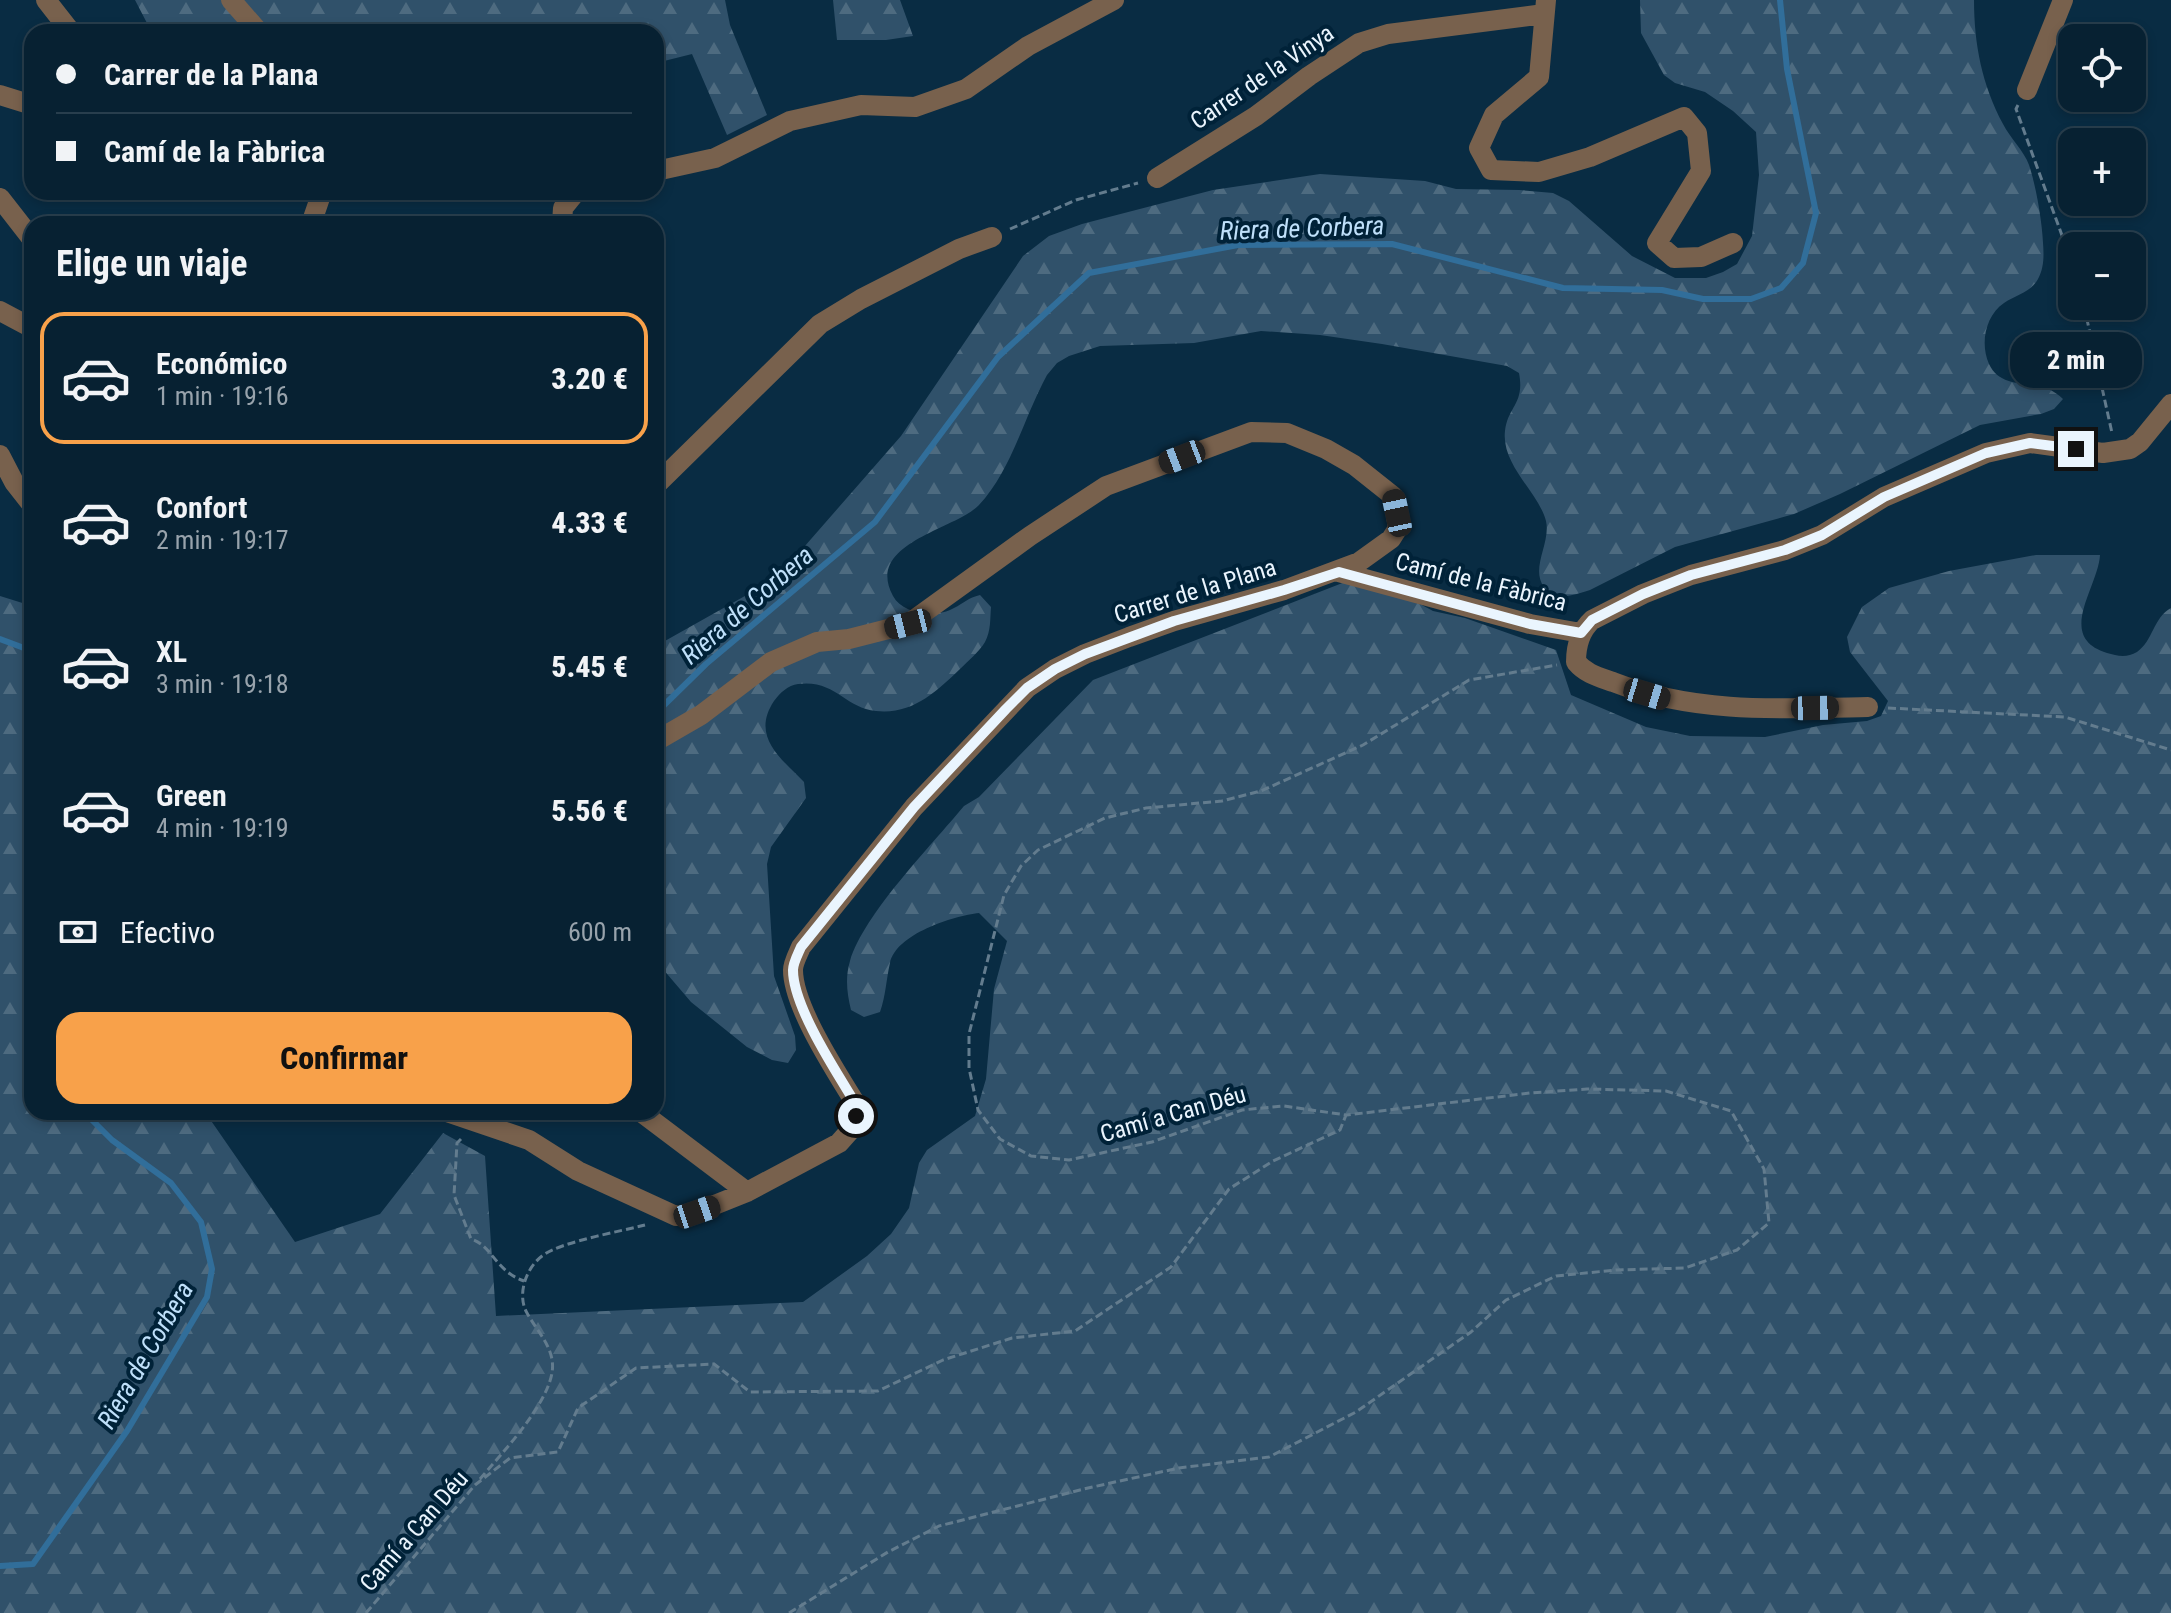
<!DOCTYPE html>
<html lang="es">
<head>
<meta charset="utf-8">
<style>
	body { margin:0; font-family:"Roboto Condensed",sans-serif; background:#152e3e; color:#f1f3f6; height:100vh; display:flex; flex-direction:column; font-size:30px; white-space:nowrap }
	* { box-sizing:border-box; margin:0 }
	p { font-size:26px; color:#98a3ac }
	.icon { flex:none; width:44px; height:44px; fill:none; stroke:currentColor; stroke-width:2; stroke-linecap:round; stroke-linejoin:round }
	.map { position:relative; flex:1; overflow:hidden }
	.sheet { position:absolute; left:24px; top:216px; width:640px; height:904px; display:flex; flex-direction:column; background:#072132; border-radius:24px; box-shadow:0 4px 12px #0003,0 0 0 2px #283e4d }
	.sheet>* { flex:none }
	.guide { position:absolute; left:24px; top:24px; width:640px; height:176px; border-radius:24px; box-shadow:0 4px 12px #0003,0 0 0 2px #283e4d; display:grid; align-content:center; height:176px; padding:0 32px; background:#072132 }
	.fabs { position:absolute; left:2058px; top:24px; display:grid; gap:16px }
	.fabs a { display:grid; place-items:center; width:88px; height:88px; border-radius:16px; background:#072132; box-shadow:0 4px 12px #0003,0 0 0 2px #283e4d; font-size:40px }
	.end { position:absolute; width:36px; height:36px; margin:-18px; border:10px solid #eaf5fe; background:#111; box-shadow:0 0 0 4px #111 }
	.from { border-radius:50% }
	.bubble { position:absolute; height:56px; border-radius:24px; background:#072132; box-shadow:0 4px 12px #0003,0 0 0 2px #283e4d; font-size:26px; font-weight:800; line-height:56px; text-align:center }
	.car { position:absolute; width:24px; height:48px; margin:-24px -12px; border-radius:10px; box-shadow:0 0 6px 2px #0007; background:linear-gradient(#222 24%,#8ab4d8 0 40%,#222 0 76%,#8ab4d8 0 86%,#222 0) }
	.guide b { display:flex; align-items:center; gap:28px; height:76px; font-size:30px }
	.guide b+b { border-top:2px solid #283e4d }
	.guide i { width:20px; height:20px; background:#f1f3f6 }
	ul { padding:0; list-style:none }
	li { display:flex; align-items:center; gap:24px; height:132px; margin:0 16px 12px; padding:0 16px; border:4px solid transparent; border-radius:24px }
	li div { flex:1 }
	li b { display:block; font-size:30px }
	li em { font-style:normal; font-weight:800 }
	li.active { border-color:#f8a14a }
	li>.icon { width:72px; height:72px; stroke-width:1.5 }
	h2 { padding:0 32px; font-size:36px; line-height:96px }
	.pay { display:flex; align-items:center; gap:20px; height:88px; padding:0 32px; font-size:30px }
	.pay p { margin-inline-start:auto }
	.button { display:flex; gap:16px; margin-top:auto; padding:16px 32px }
	.button a { flex:1; height:92px; border-radius:24px; background:#f8a14a; color:#111; font-size:32px; font-weight:800; line-height:92px; text-align:center }
	.map>svg:first-child { display:block }
</style>
</head>
<body>
<div class="map">
<svg width="2171" height="1613" viewBox="0 0 2171 1613">
	<defs>
		<pattern id="forest-firs" width="22" height="20" patternUnits="userSpaceOnUse" patternTransform="scale(2)"><rect width="22" height="20" fill="#30516a"/><path d="M5 1l3.5 6h-7zM16 11l3.5 6h-7z" fill="#4e6b80"/></pattern>
	</defs>
	<rect width="100%" height="100%" fill="#092c43"/>
	<path fill="url(#forest-firs)" d="M135,0H725L730,25L767,115L727,135L692,54L656,63V32H156L148,25Z
		M833,0H900L913,36L886,40H837Z
		M1640,0H1974C1974,44 1982,85 2003,124C2010,138 2024,151 2029,165C2036,186 2042,221 2043,243C2044,256 2044,268 2038,279C2030,293 2016,295 2004,303C1985,316 1980,344 1989,364C2000,388 2027,381 2048,389C2053,391 2059,395 2063,399L2054,409L2041,414L1980,425L1840,494L1794,514L1675,547L1590,590C1575,595 1555,602 1544,587C1530,568 1551,543 1546,521C1539,493 1501,465 1505,431C1508,406 1525,404 1519,373L1507,366L1382,344L1320,335L1261,331L1194,343L1100,346L1069,356L1057,363L1047,375C1024,417 1012,469 979,505C955,530 864,543 893,596C903,615 937,618 954,608C964,603 968,598 980,595L991,607C990,619 991,631 985,642C979,652 968,661 960,669C936,692 912,715 876,711C845,708 835,679 798,684C788,685 780,693 774,701C750,737 782,759 804,782L806,798L771,847L767,864L774,976L795,1036L796,1050L788,1063L772,1060L747,1047L691,1002L656,961V646L777,578L901,436L1023,256L1049,236L1082,224L1213,190L1320,174L1425,181L1456,189L1519,190L1553,193L1569,201L1632,256L1675,278H1706L1723,272L1737,264L1752,236L1759,175L1756,132L1733,111L1705,92L1675,83L1664,75L1641,33Z
		M2036,555H2100C2098,588 2055,637 2107,653C2117,656 2127,658 2137,652C2153,641 2153,618 2171,608V1613H0V596L32,606V1112H205L295,1242L380,1214L443,1133L485,1156L496,1316L803,1302L867,1256L891,1234L909,1208L919,1163L927,1150L975,1116L986,1079L994,989L1007,941L979,913C953,916 896,934 890,963C886,980 886,995 880,1012L864,1017L851,1010C847,993 845,978 850,961C864,914 931,846 964,806L979,797L1093,680L1345,582L1407,597L1433,611L1465,618L1556,650L1571,695L1646,727L1690,736L1765,737L1823,725L1867,721L1881,716L1888,701L1850,652L1847,637L1862,607L1889,588L1949,571Z"/>
	<g fill="none" stroke-linecap="round" stroke-linejoin="round">
		<path stroke="#316e9a" stroke-width="6" d="M0,639L32,651
			M656,713L706,664L875,522L998,357L1089,273L1238,245L1392,244L1563,288L1662,290L1703,299H1751L1781,288L1803,263L1816,213L1787,69L1780,0
			M0,1566L33,1564L127,1431L207,1297L212,1269L201,1222L171,1183L112,1140L84,1112"/>
		<path stroke="#637c8e" stroke-width="3" stroke-dasharray="8 4" stroke-linecap="butt" d="M2018,105L2016,109L2072,263
			M1010,229L1076,200L1138,183
			M2084,306L2112,433
			M1888,708L2065,717L2171,750
			M461,1139L457,1143L454,1195L471,1239C492,1245 495,1271 524,1281
			M480,1479C502,1453 546,1407 552,1373C556,1349 538,1333 527,1313C516,1294 527,1265 545,1254C562,1242 622,1231 645,1225
			M366,1613L475,1485L510,1458L558,1452L578,1408L636,1368L714,1364L750,1392L878,1391L943,1360L1012,1338L1075,1331L1171,1267L1229,1189L1273,1161L1340,1130L1346,1115L1284,1106L1242,1110L1152,1142L1069,1160L1031,1156L1000,1139L978,1110L969,1068V1034L1004,895L1021,866L1038,850L1105,818L1146,808L1222,801L1261,791L1363,745L1469,680L1557,665
			M789,1613L888,1552L939,1526L1088,1488L1179,1468L1269,1457L1356,1412L1471,1332L1506,1300L1556,1276L1616,1270L1685,1268L1737,1250L1769,1223L1764,1169L1731,1111L1666,1091L1587,1089L1530,1093L1347,1115"/>
		<path stroke="#78614d" stroke-width="20" d="M46,0L71,32
			M231,0L259,32
			M1546,0L1539,77L1494,115L1479,148L1491,170L1539,172L1590,157L1684,117L1697,133L1701,171L1657,243L1674,258L1701,257L1733,243
			M2027,90L2063,0
			M0,95L32,105
			M656,171L715,158L790,121L861,105L915,107L966,89L1028,46L1114,0
			M1157,178L1256,116L1309,76L1359,43L1388,34L1544,14
			M0,198L32,239
			M311,224L322,192
			M562,224L563,208L576,192
			M0,311L32,328
			M0,455L14,482L32,505
			M656,485L820,324L861,299L959,249L992,237
			M1339,572L1530,624L1581,633
			M1868,707C1782,709 1695,714 1613,682C1599,677 1586,674 1576,662C1576,646 1580,631 1592,620L1643,594L1691,575L1785,550L1822,535L1884,497L1986,453L2030,443L2103,453L2130,449L2140,442L2171,404
			M447,1112L529,1140L578,1171L676,1216L697,1212L747,1192L839,1143L855,1125L856,1116L854,1101C835,1070 793,1006 793,970C793,963 798,954 801,947L914,807L1027,688L1055,669L1085,654L1129,637L1174,621L1284,590L1359,562L1391,539L1398,528L1393,496L1354,465L1326,449L1287,433L1251,432L1106,486L1030,536L908,624L849,639L817,642L771,662L701,715L656,741
			M641,1112L747,1192"/>
	</g>
	<g fill="none" stroke-linecap="round" stroke-linejoin="round">
		<path stroke="#eaf5fe" stroke-width="10" d="M856,1116L854,1101C835,1070 793,1006 793,970C793,963 798,954 801,947L914,807L1006,709L1027,688L1055,669L1085,654L1174,621L1284,590L1339,572L1530,624L1581,633L1592,620L1643,594L1691,575L1785,550L1822,535L1884,497L1986,453L2030,443L2076,449"/>
	</g>
	<g text-anchor="middle" stroke-width="8" stroke-linejoin="round" paint-order="stroke">
		<g font-size="24" fill="#eaf5fe" stroke="#002238">
			<text transform="translate(1262 77) rotate(-34)" y="8">Carrer de la Vinya</text>
			<text transform="translate(1481 582) rotate(14)" y="8">Camí de la Fàbrica</text>
			<text transform="translate(1195 591) rotate(-17)" y="8">Carrer de la Plana</text>
			<text transform="translate(1173 1114) rotate(-16)" y="8">Camí a Can Déu</text>
			<text transform="translate(414 1531) rotate(-49)" y="8">Camí a Can Déu</text>
		</g>
		<g font-size="26" font-style="italic" fill="#bfe0fa" stroke="#002238">
			<text transform="translate(1302 228) rotate(-2)" y="9">Riera de Corbera</text>
			<text transform="translate(747 605) rotate(-41)" y="9">Riera de Corbera</text>
			<text transform="translate(145 1355) rotate(-60)" y="9">Riera de Corbera</text>
		</g>
	</g>
</svg>
<div class="fabs">
<a><svg class="icon" aria-label="locate" viewBox="0 0 24 24"><circle cx="12" cy="12" r="6"/><path d="M12 2v4M12 18v4M2 12h4M18 12h4"/></svg></a>
<a>+</a>
<a>−</a>
</div>
<i class="end from" style="left:856px;top:1116px"></i>
<i class="end" style="left:2076px;top:449px"></i>
<div class="bubble" style="left:2010px;top:332px;width:132px">2 min</div>
<i class="car" style="left:1182px;top:457px;rotate:249deg"></i>
<i class="car" style="left:1397px;top:513px;rotate:348deg"></i>
<i class="car" style="left:908px;top:624px;rotate:256deg"></i>
<i class="car" style="left:1647px;top:694px;rotate:107deg"></i>
<i class="car" style="left:1815px;top:708px;rotate:89deg"></i>
<i class="car" style="left:697px;top:1212px;rotate:71deg"></i>
<div class="guide">
<b><i class="from"></i>Carrer de la Plana</b>
<b><i></i>Camí de la Fàbrica</b>
</div>
<section class="sheet">
<h2>Elige un viaje</h2>
<ul>
<li class="active"><svg class="icon" aria-label="car" viewBox="0 0 24 24"><path d="M5 17H2v-5l4-1 3-4h7l3 4 3 1v5h-3M9 17h6M6 11h13"/><circle cx="7" cy="17" r="2"/><circle cx="17" cy="17" r="2"/></svg><div><b>Económico</b><p>1 min · 19:16</p></div><em>3.20 €</em></li>
<li><svg class="icon" aria-label="car" viewBox="0 0 24 24"><path d="M5 17H2v-5l4-1 3-4h7l3 4 3 1v5h-3M9 17h6M6 11h13"/><circle cx="7" cy="17" r="2"/><circle cx="17" cy="17" r="2"/></svg><div><b>Confort</b><p>2 min · 19:17</p></div><em>4.33 €</em></li>
<li><svg class="icon" aria-label="car" viewBox="0 0 24 24"><path d="M5 17H2v-5l4-1 3-4h7l3 4 3 1v5h-3M9 17h6M6 11h13"/><circle cx="7" cy="17" r="2"/><circle cx="17" cy="17" r="2"/></svg><div><b>XL</b><p>3 min · 19:18</p></div><em>5.45 €</em></li>
<li><svg class="icon" aria-label="car" viewBox="0 0 24 24"><path d="M5 17H2v-5l4-1 3-4h7l3 4 3 1v5h-3M9 17h6M6 11h13"/><circle cx="7" cy="17" r="2"/><circle cx="17" cy="17" r="2"/></svg><div><b>Green</b><p>4 min · 19:19</p></div><em>5.56 €</em></li>
</ul>
<div class="pay"><svg class="icon" aria-label="cash" viewBox="0 0 24 24"><path d="M3 7h18v10H3z"/><circle cx="12" cy="12" r="2"/></svg>Efectivo<p>600 m</p></div>
<div class="button"><a>Confirmar</a></div>
</section>
</div>
</body>
</html>
